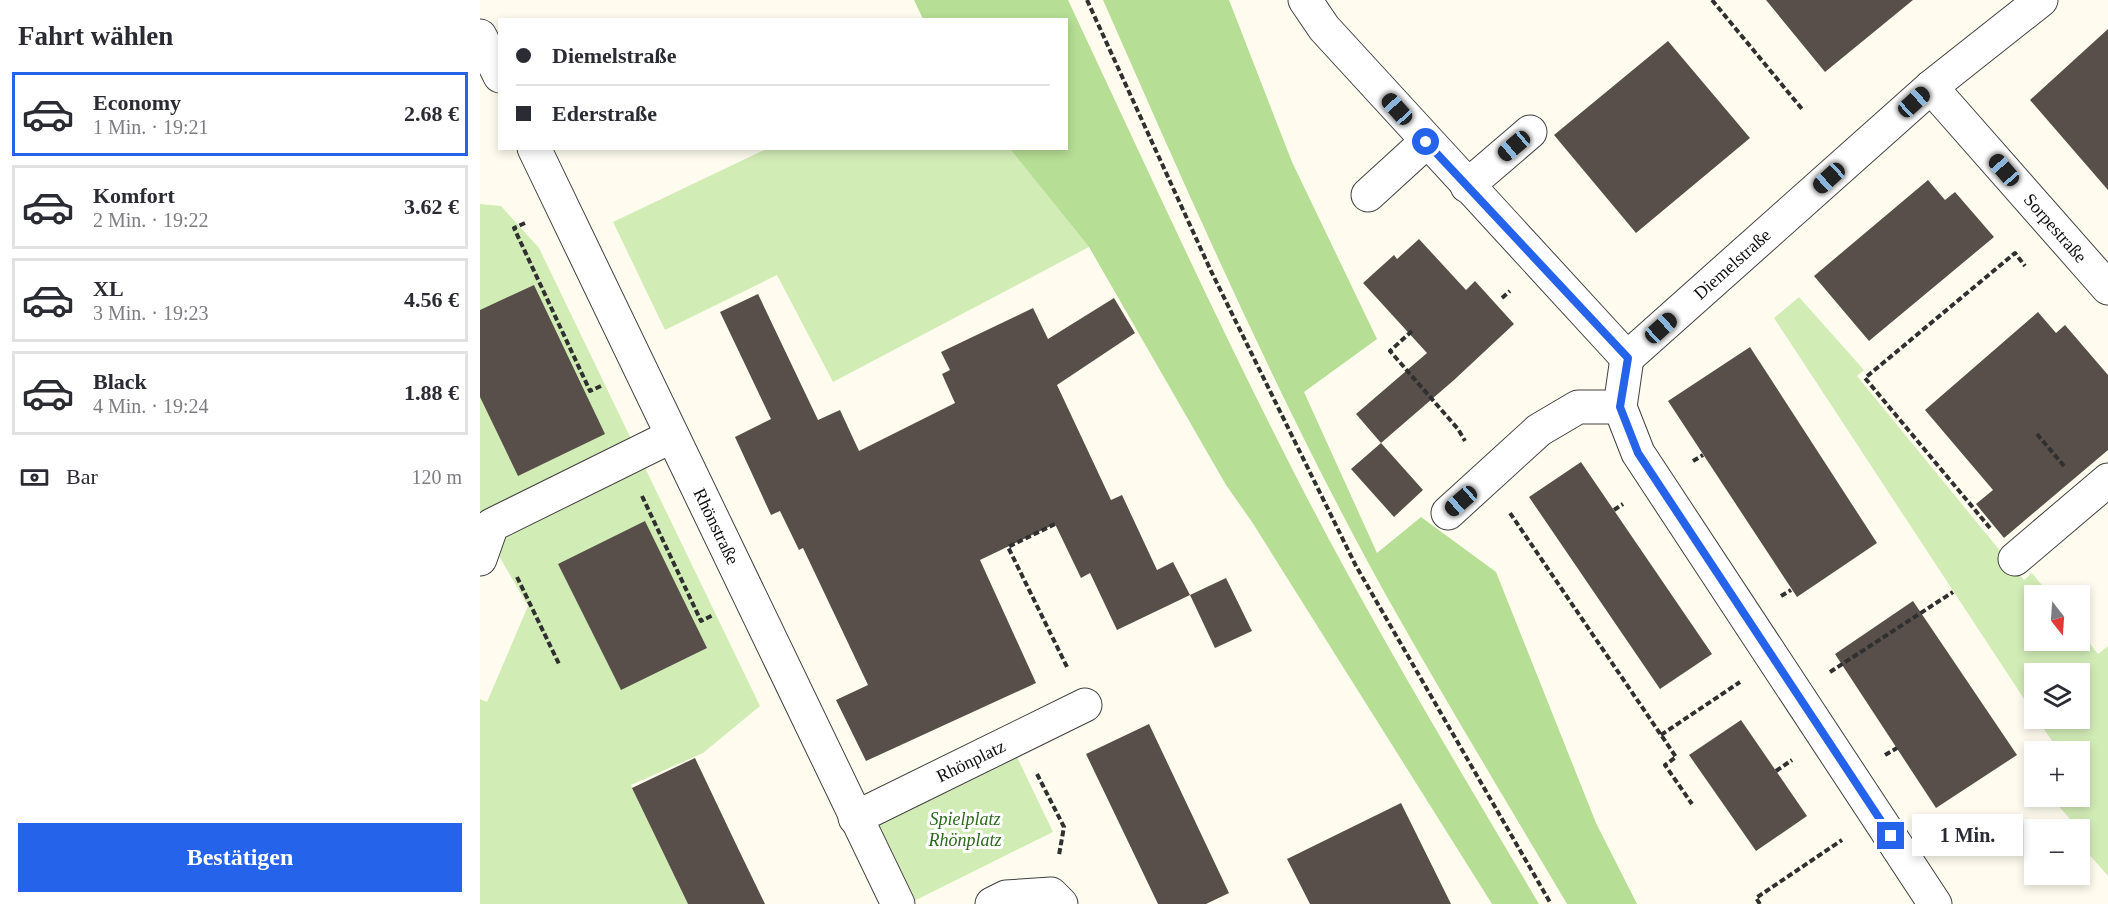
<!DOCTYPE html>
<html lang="de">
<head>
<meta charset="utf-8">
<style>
	body { margin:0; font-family:"Times New Roman",serif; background:#f2f2f3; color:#2b2b33; height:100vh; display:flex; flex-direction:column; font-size:22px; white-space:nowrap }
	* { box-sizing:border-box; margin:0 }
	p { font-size:20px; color:#7c7c81 }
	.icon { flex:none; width:33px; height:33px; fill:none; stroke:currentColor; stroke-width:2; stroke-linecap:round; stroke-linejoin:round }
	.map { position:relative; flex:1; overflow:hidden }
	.drawer { display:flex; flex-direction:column; background:#fff; width:480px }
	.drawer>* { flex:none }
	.top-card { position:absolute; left:18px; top:18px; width:570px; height:132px; border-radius:0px; box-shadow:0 3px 9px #0003; display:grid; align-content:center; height:132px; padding:0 18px; background:#fff }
	.needle { width:39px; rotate:163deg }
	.tools { position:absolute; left:1544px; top:585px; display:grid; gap:12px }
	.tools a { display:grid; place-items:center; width:66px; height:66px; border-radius:0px; background:#fff; box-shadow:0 3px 9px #0003; font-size:30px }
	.end { position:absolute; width:27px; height:27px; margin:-14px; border:8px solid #2563eb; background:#fff; box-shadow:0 0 0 3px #fff }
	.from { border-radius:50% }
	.bubble { position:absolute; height:42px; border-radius:0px; background:#fff; box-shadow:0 3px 9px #0003; font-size:20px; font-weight:700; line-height:42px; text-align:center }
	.car { position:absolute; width:18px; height:36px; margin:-18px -9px; border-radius:8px; box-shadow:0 0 4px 2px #0007; background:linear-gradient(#222 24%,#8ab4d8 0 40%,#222 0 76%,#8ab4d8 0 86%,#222 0) }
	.top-card b { display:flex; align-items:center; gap:21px; height:57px; font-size:22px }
	.top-card b+b { border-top:2px solid #e1e1e2 }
	.top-card i { width:15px; height:15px; background:#2b2b33 }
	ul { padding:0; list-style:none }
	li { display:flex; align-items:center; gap:18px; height:84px; margin:0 12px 9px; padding:0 6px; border:3px solid #e1e1e2; border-radius:0px }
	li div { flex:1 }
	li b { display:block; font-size:22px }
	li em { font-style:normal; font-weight:700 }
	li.on { border-color:#2563eb }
	li>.icon { width:54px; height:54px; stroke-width:1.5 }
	h2 { padding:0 18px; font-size:27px; line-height:72px }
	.pay { display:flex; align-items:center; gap:15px; height:66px; padding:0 18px; font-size:22px }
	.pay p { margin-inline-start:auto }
	.button { display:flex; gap:12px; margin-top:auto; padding:12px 18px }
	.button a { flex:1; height:69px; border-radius:0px; background:#2563eb; color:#fff; font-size:24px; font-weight:700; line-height:69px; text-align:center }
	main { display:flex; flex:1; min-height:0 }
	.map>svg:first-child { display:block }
</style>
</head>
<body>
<main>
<section class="drawer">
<h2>Fahrt wählen</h2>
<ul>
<li class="on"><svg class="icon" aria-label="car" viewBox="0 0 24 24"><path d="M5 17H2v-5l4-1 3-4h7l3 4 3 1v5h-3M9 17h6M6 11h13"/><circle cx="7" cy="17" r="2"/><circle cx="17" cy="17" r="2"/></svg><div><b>Economy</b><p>1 Min. · 19:21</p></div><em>2.68 €</em></li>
<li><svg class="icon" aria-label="car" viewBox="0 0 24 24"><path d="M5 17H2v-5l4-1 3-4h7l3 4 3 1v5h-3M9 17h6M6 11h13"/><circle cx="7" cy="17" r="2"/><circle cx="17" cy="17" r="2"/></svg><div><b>Komfort</b><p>2 Min. · 19:22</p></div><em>3.62 €</em></li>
<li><svg class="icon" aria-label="car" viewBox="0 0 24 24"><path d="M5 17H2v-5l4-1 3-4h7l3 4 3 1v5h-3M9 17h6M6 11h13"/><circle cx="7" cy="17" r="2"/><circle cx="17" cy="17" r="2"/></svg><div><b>XL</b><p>3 Min. · 19:23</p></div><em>4.56 €</em></li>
<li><svg class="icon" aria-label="car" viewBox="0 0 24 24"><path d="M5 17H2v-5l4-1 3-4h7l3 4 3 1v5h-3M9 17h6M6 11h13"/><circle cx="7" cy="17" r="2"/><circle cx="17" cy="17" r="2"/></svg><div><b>Black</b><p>4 Min. · 19:24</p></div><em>1.88 €</em></li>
</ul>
<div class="pay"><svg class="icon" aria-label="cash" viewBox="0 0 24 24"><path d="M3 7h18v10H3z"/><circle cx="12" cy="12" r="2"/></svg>Bar<p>120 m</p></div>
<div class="button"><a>Bestätigen</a></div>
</section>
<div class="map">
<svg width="1628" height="904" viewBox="0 0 1628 904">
	<rect width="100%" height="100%" fill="#fffcef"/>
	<path fill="#d2ecb6" d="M286,149H530L609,247L353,382L297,275L185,330L133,222Z
		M0,204L21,206L59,248L280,706L223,753L151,785L208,904H0V699L7,702L48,606L0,523Z
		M1319,297L1384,370L1377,376L1544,580L1552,573L1570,595L1554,596V640H1599V630L1618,654L1628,646V876L1599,843V830L1591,829L1596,826L1571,797L1599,796V752L1579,751L1557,719L1599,718V674H1554V714L1294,318Z
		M537,757L573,832L434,901L398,825Z"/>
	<path fill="#b6de94" d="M434,0H588C665,164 740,329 823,490C896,631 978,767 1059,904H1012L772,522L746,485L609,247L530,149L586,148V20L443,19Z
		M623,0H749L812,162L897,339L824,392L897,553L941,517L1016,572L1116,823L1157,904H1087C1028,804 968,705 911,604C802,409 713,204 623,0Z"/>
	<path fill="#584f4a" d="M1286,0H1433L1345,72Z
		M1628,29V190L1550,100Z
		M1188,41L1270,138L1156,233L1074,135Z
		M1448,180L1465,200L1475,192L1514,237L1389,341L1334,276Z
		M939,239L986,290L995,281L1034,324L974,380L901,443L876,414L947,353L883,283L914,255L917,259Z
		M54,285L125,434L38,476L0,397V310Z
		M278,294L338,420L360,410L379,451L475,403L462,374L470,370L461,352L553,308L568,339L634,298L655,333L577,385L631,500L642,495L677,570L693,562L710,595L637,630L610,573L601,578L575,524L500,560L556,683L386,761L356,700L388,685L323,548L319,550L300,511L291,515L255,437L291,419L240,312Z
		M1558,312L1576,333L1585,325L1628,375V450L1524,538L1496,504L1513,490L1445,410Z
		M1270,347L1397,543L1317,597L1188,401Z
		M901,443L943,490L914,517L871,469Z
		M1101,462L1232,654L1180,689L1049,497Z
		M165,521L227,648L141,690L78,564Z
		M746,578L772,631L735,648L710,595Z
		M1433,601L1537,755L1456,808L1355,654Z
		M1261,720L1327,816L1276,851L1209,755Z
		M669,724L749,893L726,904H678L606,754Z
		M215,758L254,840L285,904H208L152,788Z
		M921,803L971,904H830L807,859Z"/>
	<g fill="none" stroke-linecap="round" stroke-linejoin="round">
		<defs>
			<g id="minor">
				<path d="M825,0L844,28L1147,358"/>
				<path d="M0,36L20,76"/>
				<path id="s1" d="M1451,87L1628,288"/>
				<path id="s2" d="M54,148L418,904"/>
				<path d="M987,186L1050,132"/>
				<path d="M888,195L946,142"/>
				<path d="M1147,358L1140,407L1158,453L1455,904"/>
				<path id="s3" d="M1147,358L1451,87L1561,0"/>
				<path d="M968,513L1059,430L1098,407H1140"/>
				<path d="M0,559L12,525L192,436"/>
				<path d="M1535,559L1628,480"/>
				<path id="s4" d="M375,818L605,705"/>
				<path d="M512,904L526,897L571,894L581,904"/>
			</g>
		</defs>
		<use href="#minor" stroke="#414141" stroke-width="35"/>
		<path stroke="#303030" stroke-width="4" stroke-dasharray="6 3" stroke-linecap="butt" d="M607,0L731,271L876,566L1071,904
			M1232,0L1322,109
			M45,223L34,228L110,391L123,385
			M1022,298L1030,291
			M932,331L910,351L978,429L985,441
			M1557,434L1584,466
			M1213,461L1223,455
			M162,496L221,621L233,615
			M1134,510L1143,504
			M1030,513L1196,757L1185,765L1212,804
			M575,524L528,547L588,669
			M1510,528L1385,378L1535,253L1545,266
			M37,577L79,664
			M1301,596L1311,590
			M1350,672L1473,592
			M1181,735L1260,682
			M1405,755L1417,748
			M1296,771L1312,760
			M557,774L584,827L579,855
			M1280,904L1276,898L1362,840"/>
		<use href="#minor" stroke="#fff" stroke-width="33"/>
	</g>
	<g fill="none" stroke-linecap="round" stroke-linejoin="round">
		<path stroke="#2563eb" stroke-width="8" d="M946,142L1148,358L1140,407L1158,453L1411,836"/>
	</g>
	<g text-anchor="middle" stroke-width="6" stroke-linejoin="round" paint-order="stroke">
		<g font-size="18" fill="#0e0e0e" stroke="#fff">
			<text dy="6" stroke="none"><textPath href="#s1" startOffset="188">Sorpestraße</textPath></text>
			<text dy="6" stroke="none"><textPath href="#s3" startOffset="141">Diemelstraße</textPath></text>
			<text dy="6" stroke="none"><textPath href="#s2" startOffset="420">Rhönstraße</textPath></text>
			<text dy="6" stroke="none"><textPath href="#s4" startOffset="129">Rhönplatz</textPath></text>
		</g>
		<g font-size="18" font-style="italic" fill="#2b6a1a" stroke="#fff">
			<text x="485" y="825">Spielplatz<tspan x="485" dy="21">Rhönplatz</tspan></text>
		</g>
	</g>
</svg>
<div class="tools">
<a><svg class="needle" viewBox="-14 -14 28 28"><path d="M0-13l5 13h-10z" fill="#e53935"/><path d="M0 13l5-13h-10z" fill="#7c7c81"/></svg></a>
<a><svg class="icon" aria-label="layers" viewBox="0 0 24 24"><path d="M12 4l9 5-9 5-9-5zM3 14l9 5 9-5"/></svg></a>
<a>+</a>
<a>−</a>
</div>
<i class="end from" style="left:946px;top:142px"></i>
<i class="end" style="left:1411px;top:836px"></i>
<div class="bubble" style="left:1432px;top:814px;width:111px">1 Min.</div>
<i class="car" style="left:1434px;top:102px;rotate:48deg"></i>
<i class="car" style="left:917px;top:109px;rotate:318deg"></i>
<i class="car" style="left:1034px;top:146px;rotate:230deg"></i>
<i class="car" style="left:1524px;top:170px;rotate:319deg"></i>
<i class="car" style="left:1349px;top:178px;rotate:228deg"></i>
<i class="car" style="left:1181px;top:328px;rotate:48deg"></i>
<i class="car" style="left:981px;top:501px;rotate:229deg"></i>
<div class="top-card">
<b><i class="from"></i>Diemelstraße</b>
<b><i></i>Ederstraße</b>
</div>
</div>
</main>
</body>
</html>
